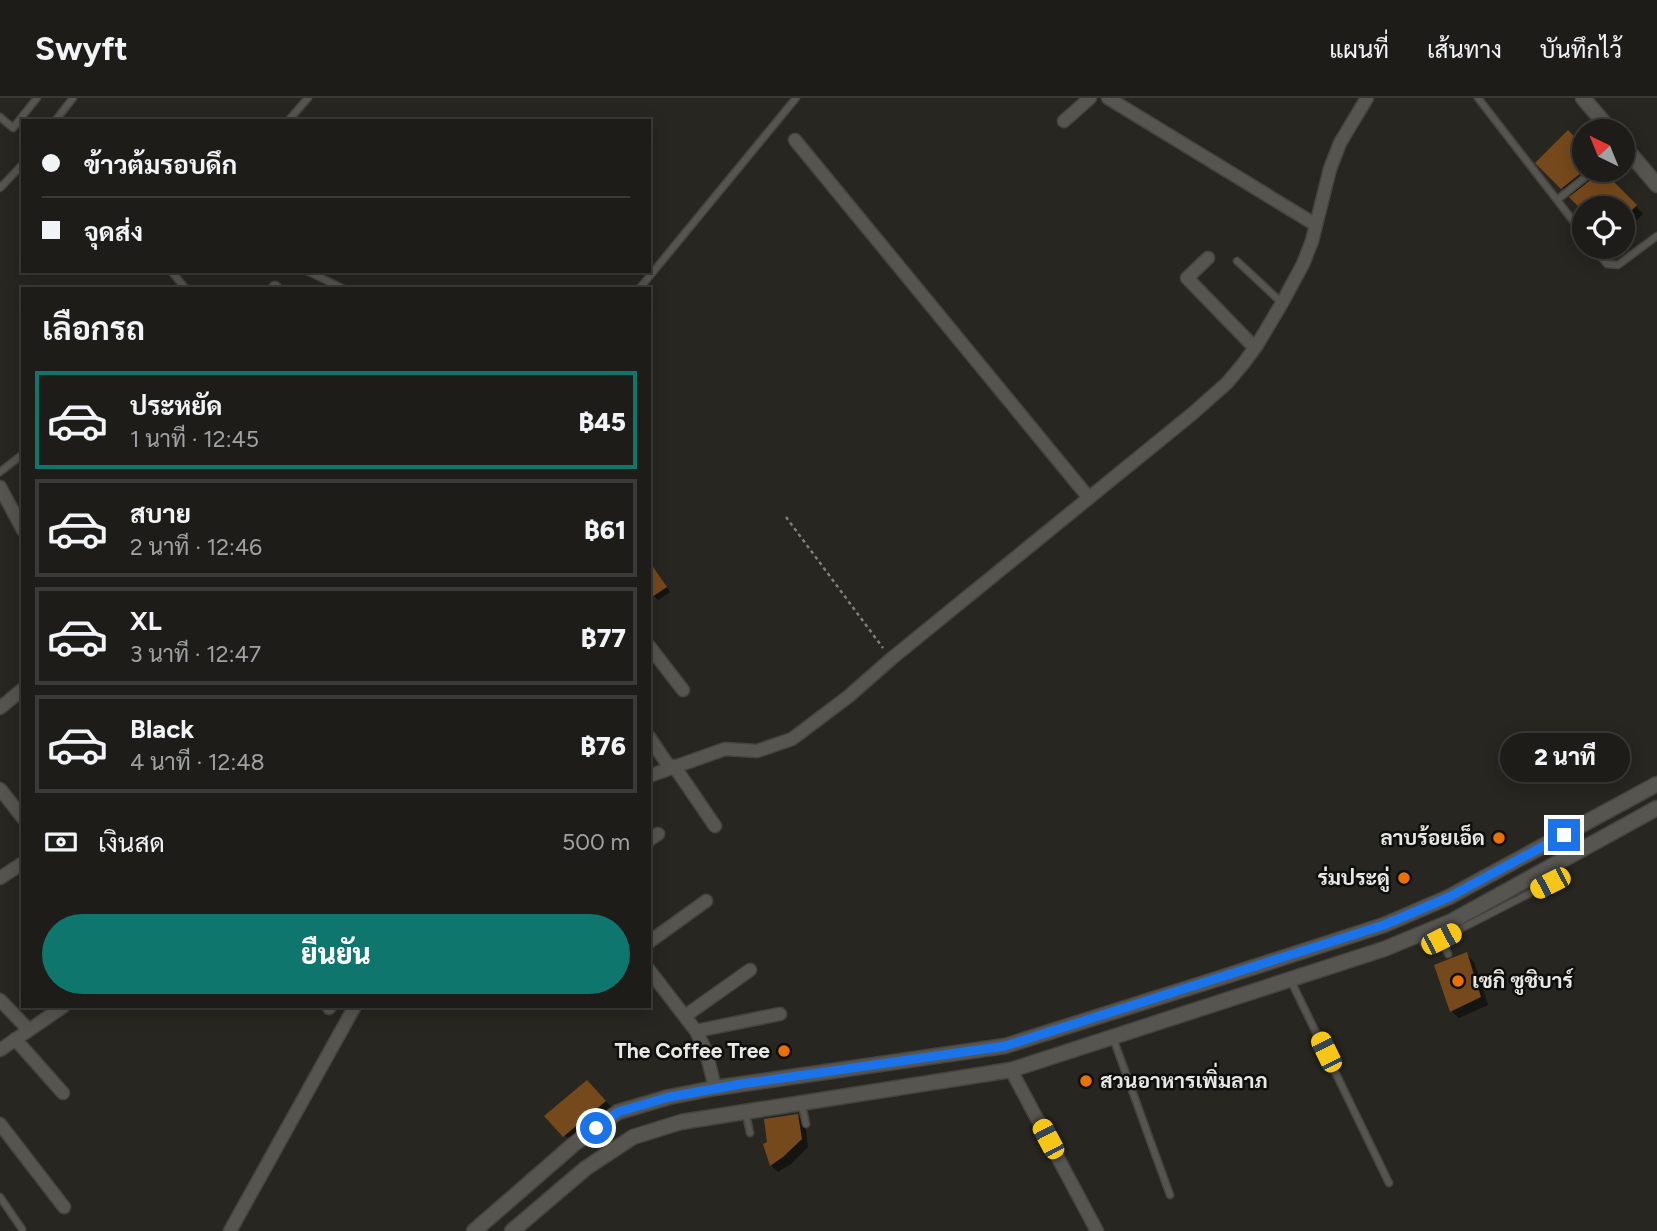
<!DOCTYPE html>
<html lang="th">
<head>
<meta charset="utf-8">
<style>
	body { margin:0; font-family:Figtree,Sarabun,sans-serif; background:#252522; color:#f1f3f6; height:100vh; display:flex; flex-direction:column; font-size:26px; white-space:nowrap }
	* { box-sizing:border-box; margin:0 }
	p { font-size:23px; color:#a0a1a2 }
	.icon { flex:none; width:38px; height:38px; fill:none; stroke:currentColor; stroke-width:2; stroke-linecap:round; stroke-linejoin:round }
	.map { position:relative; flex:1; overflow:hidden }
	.side { position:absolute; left:21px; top:189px; width:630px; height:721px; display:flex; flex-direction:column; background:#1d1c19; border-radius:0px; box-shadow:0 4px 18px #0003,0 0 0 2px #3b3a38 }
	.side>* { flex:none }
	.top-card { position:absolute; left:21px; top:21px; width:630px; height:154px; border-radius:0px; box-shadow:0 4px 18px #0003,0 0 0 2px #3b3a38; display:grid; align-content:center; height:154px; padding:0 21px; background:#1d1c19 }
	.needle { width:46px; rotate:317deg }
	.buttons { position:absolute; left:1572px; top:21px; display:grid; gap:14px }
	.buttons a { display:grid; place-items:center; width:63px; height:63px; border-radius:50%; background:#1d1c19; box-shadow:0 4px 18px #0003,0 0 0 2px #3b3a38; font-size:35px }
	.end { position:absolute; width:32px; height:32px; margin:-16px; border:9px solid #1a73e8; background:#fff; box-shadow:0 0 0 4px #fff }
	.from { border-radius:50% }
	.bubble { position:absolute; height:49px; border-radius:24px; background:#1d1c19; box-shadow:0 4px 18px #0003,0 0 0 2px #3b3a38; font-size:23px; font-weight:800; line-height:49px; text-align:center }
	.car { position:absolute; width:21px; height:42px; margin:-21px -10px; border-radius:9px; box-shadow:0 0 5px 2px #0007; background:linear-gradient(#f5c518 24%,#345 0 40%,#f5c518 0 76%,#345 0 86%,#f5c518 0) }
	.top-card b { display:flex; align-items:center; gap:24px; height:66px; font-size:26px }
	.top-card b+b { border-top:2px solid #3b3a38 }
	.top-card i { width:18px; height:18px; background:#f1f3f6 }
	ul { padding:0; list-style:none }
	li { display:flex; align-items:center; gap:21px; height:98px; margin:0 14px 10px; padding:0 7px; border:4px solid #3b3a38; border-radius:0px }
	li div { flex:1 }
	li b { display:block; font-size:26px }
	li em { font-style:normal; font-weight:800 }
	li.active { border-color:#0f766e }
	li>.icon { width:63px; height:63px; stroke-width:1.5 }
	h2 { padding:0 21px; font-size:32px; line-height:84px }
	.pay { display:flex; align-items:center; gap:18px; height:77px; padding:0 21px; font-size:26px }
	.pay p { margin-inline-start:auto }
	.action { display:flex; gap:14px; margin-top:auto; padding:14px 21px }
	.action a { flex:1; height:80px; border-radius:42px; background:#0f766e; color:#fff; font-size:28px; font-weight:800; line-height:80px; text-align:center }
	header { display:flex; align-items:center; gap:42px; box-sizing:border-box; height:98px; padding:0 35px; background:#1d1c19; border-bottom:2px solid #3b3a38 }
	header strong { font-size:33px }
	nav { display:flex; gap:38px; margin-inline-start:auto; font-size:24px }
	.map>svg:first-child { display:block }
</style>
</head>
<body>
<header>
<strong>Swyft</strong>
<nav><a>แผนที่</a><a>เส้นทาง</a><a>บันทึกไว้</a></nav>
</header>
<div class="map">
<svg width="1657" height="1133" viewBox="0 0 1657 1133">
	<rect width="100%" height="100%" fill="#272621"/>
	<path fill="#0007" d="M1538,65L1584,72H1602L1643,116L1622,137V110L1584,111Z
		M656,473L670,494L658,502L654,498Z
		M1466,856L1474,864L1488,907L1459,920L1451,913Z
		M587,984L613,1011L572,1045L547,1018Z
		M797,1017L805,1025L808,1049L791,1066L778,1074L771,1067L768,1044Z"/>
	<path fill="#76491d" d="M1568,32L1584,49L1585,72L1561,91L1535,65Z
		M1600,72H1602L1637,107L1622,122V110H1580L1569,99L1598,76Z
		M649,463L667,489L649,501Z
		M1467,854L1481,899L1450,914L1434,867Z
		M587,982L606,1003L563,1039L544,1018Z
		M798,1016L802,1041L783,1059L770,1068L763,1046L767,1044L764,1021Z"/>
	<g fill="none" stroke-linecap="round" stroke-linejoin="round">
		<defs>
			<path id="service" d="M1478,0L1584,137
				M0,19L13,30L37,0
				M55,23L73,0
				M288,23L308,0
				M0,90L23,66
				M1557,102L1594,72
				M1593,149L1607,166L1618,167L1657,138
				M1237,163L1282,205
				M171,173L186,191
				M307,173L344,191
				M639,191L796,0
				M0,374L23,356
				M1419,837L1425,849L1550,785L1549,771
				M1441,840L1448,856
				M1291,883L1389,1085
				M1113,940L1170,1097
				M802,1007L806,1026
				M746,1016L750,1035
				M0,1099L22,1131"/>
			<path id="minor" d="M1108,0L1316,127
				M1064,23L1090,0
				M795,42L1089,400
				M1208,160L1187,180L1255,250
				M275,190V191
				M0,389L23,432
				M649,548L683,592
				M0,610L23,591
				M649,639L670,670
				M674,668L715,728
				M649,678L725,651L757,653L792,641L849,598L891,561L1192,316L1227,285L1243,266L1257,247L1282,205L1303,166L1312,143L1330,71L1340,45L1367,0
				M0,691L23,720
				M649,742L658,736
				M0,780L23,765
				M649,844L706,803
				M649,872L696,933L706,953L715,990
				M0,902L28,931
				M328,908L329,910
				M685,918L750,872
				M696,933L780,916
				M15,941L63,995
				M0,952L64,908
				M1011,972L1097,1133
				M0,1026L64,1109
				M230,1133L355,908"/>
			<path id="tertiary" d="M1583,0L1611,33
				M1622,46L1657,87
				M474,1133L574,1046L618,1014L669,999L715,990L1005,948L1220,880L1384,827L1449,799L1657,686
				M512,1133L586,1070L633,1039L681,1024L1011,972L1384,851L1452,823L1657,710"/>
		</defs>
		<use href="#service" stroke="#44433f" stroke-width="9"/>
		<use href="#minor" stroke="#44433f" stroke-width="15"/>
		<use href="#tertiary" stroke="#44433f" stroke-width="17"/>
		<path stroke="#7f7f7a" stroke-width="2.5" stroke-dasharray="3.5 3.5" stroke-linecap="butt" d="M786,419L883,550"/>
		<use href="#service" stroke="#565550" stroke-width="6"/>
		<use href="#minor" stroke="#565550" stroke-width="12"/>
		<use href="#tertiary" stroke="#565550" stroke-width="14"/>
	</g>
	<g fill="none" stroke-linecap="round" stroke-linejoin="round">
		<path stroke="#1a73e8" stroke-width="9" d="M596,1030L618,1014L669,999L741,986L1005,948L1384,827L1449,799L1564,737"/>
	</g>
	<g fill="#e8710a" stroke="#0f0f0d" stroke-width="2.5">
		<circle cx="1499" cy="740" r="7"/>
		<circle cx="1404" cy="780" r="7"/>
		<circle cx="1458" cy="883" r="7"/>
		<circle cx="784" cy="953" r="7"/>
		<circle cx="1086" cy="983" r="7"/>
	</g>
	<g text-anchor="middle" stroke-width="5" stroke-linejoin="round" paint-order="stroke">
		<g font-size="21" font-weight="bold" fill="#e7e7e4" stroke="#0f0f0d" text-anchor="end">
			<text x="1485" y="747">ลาบร้อยเอ็ด</text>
			<text x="1390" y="787">ร่มประดู่</text>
			<text x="1472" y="890" text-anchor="start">เซกิ ซูชิบาร์</text>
			<text x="770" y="960">The Coffee Tree</text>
			<text x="1100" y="990" text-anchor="start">สวนอาหารเพิ่มลาภ</text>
		</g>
	</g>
</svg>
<div class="buttons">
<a><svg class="needle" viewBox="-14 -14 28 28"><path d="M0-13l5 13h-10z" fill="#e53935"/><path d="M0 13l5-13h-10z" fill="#a0a1a2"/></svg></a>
<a><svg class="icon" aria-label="locate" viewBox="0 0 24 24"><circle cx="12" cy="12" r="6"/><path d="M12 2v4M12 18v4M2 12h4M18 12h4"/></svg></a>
</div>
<i class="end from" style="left:596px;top:1030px"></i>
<i class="end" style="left:1564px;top:737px"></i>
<div class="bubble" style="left:1500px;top:635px;width:130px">2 นาที</div>
<i class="car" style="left:1550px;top:785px;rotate:243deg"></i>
<i class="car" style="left:1441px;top:841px;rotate:63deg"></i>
<i class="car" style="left:1326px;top:954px;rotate:334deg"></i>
<i class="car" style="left:1048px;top:1041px;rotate:332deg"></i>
<div class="top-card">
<b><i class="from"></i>ข้าวต้มรอบดึก</b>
<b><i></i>จุดส่ง</b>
</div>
<section class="side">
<h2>เลือกรถ</h2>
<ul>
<li class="active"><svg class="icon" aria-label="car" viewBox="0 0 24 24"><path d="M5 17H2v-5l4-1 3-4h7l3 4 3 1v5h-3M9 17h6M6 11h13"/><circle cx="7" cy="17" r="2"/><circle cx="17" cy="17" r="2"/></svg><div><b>ประหยัด</b><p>1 นาที · 12:45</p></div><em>฿45</em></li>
<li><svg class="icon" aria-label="car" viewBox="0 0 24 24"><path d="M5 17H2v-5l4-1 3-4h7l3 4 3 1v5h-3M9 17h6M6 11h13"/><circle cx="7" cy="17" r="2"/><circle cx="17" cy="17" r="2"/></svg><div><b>สบาย</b><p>2 นาที · 12:46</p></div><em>฿61</em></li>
<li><svg class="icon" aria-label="car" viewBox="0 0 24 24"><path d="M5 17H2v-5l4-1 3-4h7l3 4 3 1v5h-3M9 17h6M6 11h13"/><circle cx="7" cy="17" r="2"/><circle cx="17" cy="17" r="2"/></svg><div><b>XL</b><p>3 นาที · 12:47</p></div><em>฿77</em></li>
<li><svg class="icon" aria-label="car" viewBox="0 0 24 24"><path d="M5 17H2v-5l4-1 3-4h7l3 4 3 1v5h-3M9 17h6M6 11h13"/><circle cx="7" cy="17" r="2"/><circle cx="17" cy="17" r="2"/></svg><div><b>Black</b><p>4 นาที · 12:48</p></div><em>฿76</em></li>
</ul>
<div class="pay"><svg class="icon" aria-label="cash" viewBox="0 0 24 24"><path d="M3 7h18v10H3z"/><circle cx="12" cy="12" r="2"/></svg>เงินสด<p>500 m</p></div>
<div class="action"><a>ยืนยัน</a></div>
</section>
</div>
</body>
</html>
